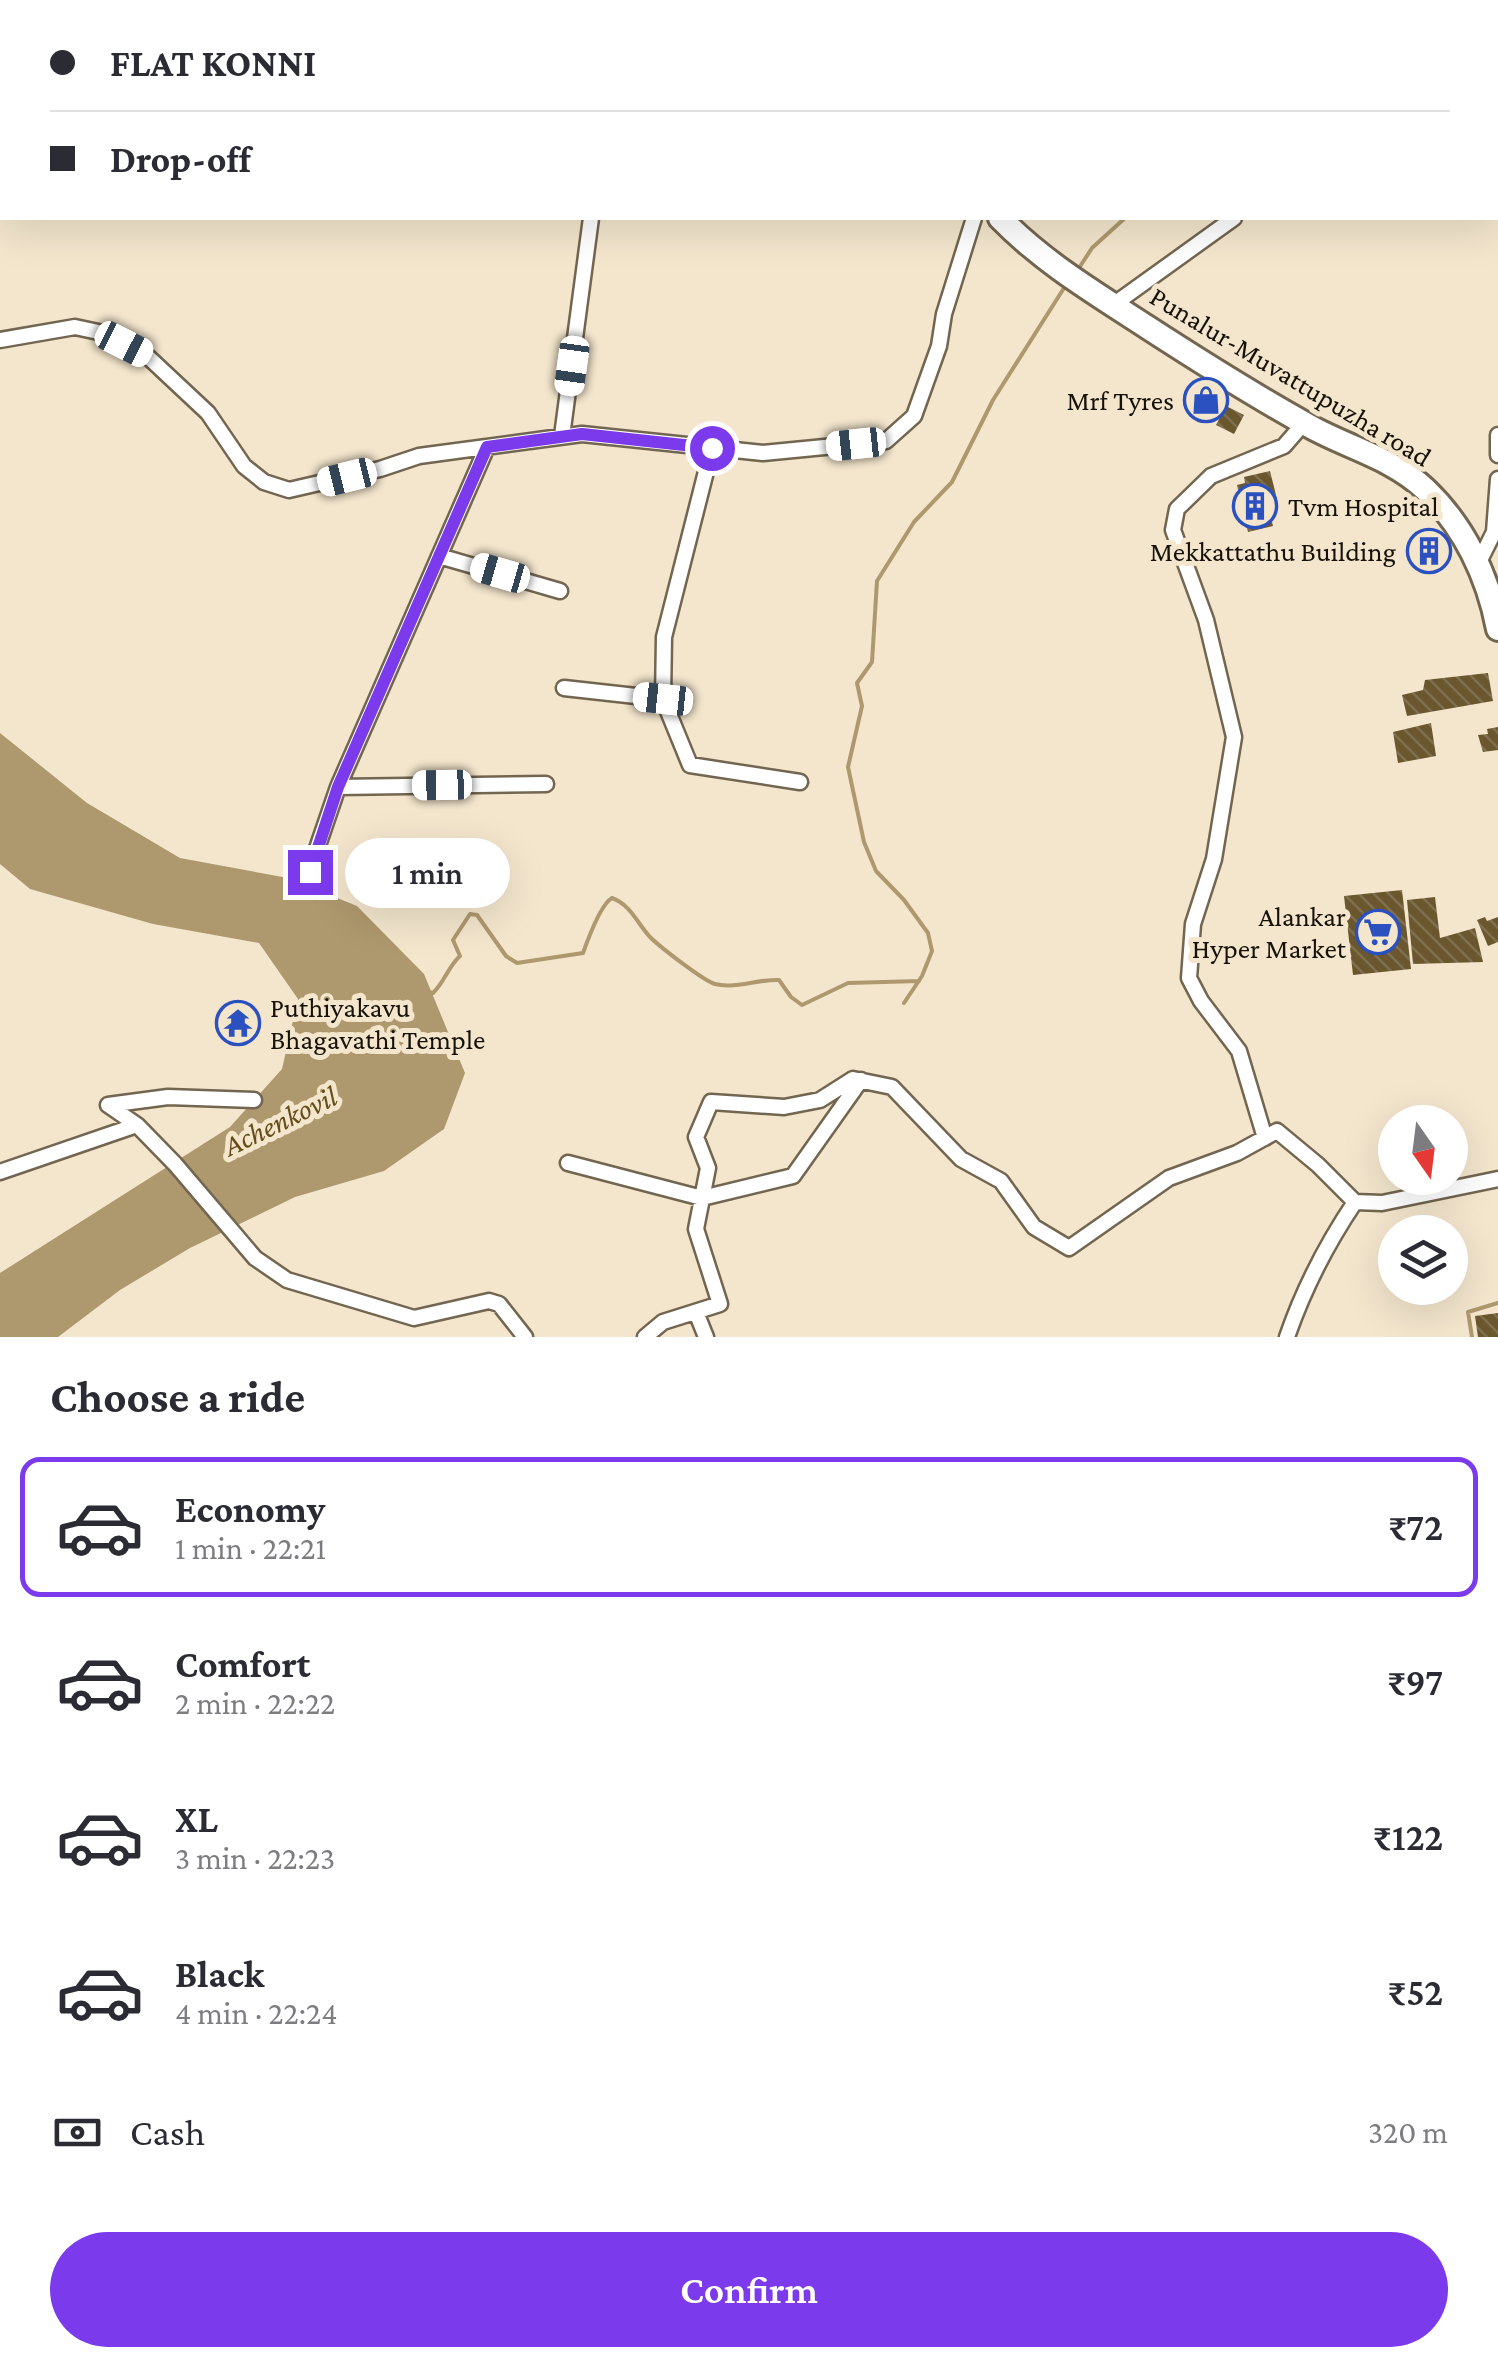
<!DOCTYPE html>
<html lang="en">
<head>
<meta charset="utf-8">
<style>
	body { margin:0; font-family:"Crimson Pro",serif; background:#f2f2f3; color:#2b2b33; height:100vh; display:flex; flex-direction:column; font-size:38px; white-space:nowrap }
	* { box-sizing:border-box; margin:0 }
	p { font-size:32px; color:#7c7c81 }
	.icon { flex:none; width:55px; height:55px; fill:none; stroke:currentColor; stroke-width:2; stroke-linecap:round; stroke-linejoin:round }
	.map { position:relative; height:1337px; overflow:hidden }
	.drawer { display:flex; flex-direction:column; background:#fff; flex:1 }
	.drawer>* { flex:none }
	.top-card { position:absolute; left:0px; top:0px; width:1500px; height:220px; box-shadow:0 10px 40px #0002; display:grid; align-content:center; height:220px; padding:0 50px; background:#fff }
	.needle { width:65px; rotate:166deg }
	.tools { position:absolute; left:1378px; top:1105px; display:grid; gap:20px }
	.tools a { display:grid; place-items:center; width:90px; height:90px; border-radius:50%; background:#fff; box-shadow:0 10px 40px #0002; font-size:50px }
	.end { position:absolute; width:45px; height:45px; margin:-22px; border:12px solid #7c3aed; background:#fff; box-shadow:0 0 0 5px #fff }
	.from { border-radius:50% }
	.bubble { position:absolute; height:70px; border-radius:35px; background:#fff; box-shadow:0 10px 40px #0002; font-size:32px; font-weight:600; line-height:70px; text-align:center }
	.car { position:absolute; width:30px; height:60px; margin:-30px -15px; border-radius:12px; box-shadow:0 0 8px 2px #0007; background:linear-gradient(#fff 24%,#345 0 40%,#fff 0 76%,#345 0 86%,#fff 0) }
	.top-card b { display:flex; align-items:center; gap:35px; height:95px; font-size:38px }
	.top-card b+b { border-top:2px solid #e1e1e2 }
	.top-card i { width:25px; height:25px; background:#2b2b33 }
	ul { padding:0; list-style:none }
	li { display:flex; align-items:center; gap:30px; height:140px; margin:0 20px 15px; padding:0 30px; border:5px solid transparent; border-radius:20px }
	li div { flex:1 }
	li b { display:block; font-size:38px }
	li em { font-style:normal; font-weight:600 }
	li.current { border-color:#7c3aed }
	li>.icon { width:90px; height:90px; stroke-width:1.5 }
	h2 { padding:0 50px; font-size:45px; line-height:120px }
	.pay { display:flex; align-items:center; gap:25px; height:110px; padding:0 50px; font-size:38px }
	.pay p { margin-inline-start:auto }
	.primary-button { display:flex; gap:20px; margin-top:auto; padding:20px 50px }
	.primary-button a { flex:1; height:115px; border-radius:60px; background:#7c3aed; color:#fff; font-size:40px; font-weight:600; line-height:115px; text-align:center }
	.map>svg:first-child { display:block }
</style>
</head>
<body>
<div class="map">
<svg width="1498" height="1337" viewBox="0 0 1498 1337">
	<defs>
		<pattern id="building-back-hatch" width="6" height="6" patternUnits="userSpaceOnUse" patternTransform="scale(2.5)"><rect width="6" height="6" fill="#6b572e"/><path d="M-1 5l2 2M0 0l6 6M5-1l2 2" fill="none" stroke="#7e6f50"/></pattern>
	</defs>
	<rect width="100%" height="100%" fill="#f4e6cd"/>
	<path fill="#ae986d" d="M0,733L87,803L180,858L288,878L357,906L424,974L465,1073L444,1129L384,1171L295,1197L190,1248L120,1290L58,1337H0V1273L230,1127L282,1069L298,999L259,943L153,924L30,889L0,864Z"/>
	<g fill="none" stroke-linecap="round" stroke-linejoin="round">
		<path stroke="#ae986d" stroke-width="4" d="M1060,2V0
			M1261,2L1264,0
			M1079,268L1092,248L1125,218
			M429,992L433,993C445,981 448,967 460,956L453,940L470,914L477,915L506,956L517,963L583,953C588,939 601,904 612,898C631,905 637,923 650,937C660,947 704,981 715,984C735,989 758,979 779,980L791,997L802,1005L848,983L919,981
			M904,1003L922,976L932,951L928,933L904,900L876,871L864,842L848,767L862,706L857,683L872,662L877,581L914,522L952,482L993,400L1064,288
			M1472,1337L1468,1312L1498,1303"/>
	</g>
	<path fill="url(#building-back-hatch)" d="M1226,406L1244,415L1234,434L1216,425Z
		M1270,471L1277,499L1267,501L1273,526L1248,532L1237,485L1245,483L1244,477Z
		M1430,534L1444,560L1428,568L1415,542Z
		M1488,673L1493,701L1407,716L1402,695L1423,690L1425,680Z
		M1431,723L1436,756L1398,763L1393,732Z
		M1498,727V750L1483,752L1478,735L1488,734L1487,729Z
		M1402,890L1411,969L1353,975L1344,896Z
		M1435,897L1440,938L1475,928L1483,962L1413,964L1407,900Z
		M1485,917L1487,921L1498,917V942L1488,946L1477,920Z
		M1498,1313V1337H1478L1475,1316Z"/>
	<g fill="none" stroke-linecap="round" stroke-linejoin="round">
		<defs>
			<path id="street" d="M1384,2L1388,0
				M1113,305L1234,218
				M0,340L75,327L103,333L145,354L208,413L244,466L264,482L289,490L380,469L419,456L582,434L763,453L886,441L914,416L939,346L944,314L974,218
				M1498,435V455
				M562,436L591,218
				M487,447L338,787L546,784
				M712,448L664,637L663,699L690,765L800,782
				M439,556L560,591
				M1478,564L1494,532L1498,479
				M564,688L663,699
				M309,872L338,787
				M254,1100L168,1097L108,1105L137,1125L175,1164L255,1258L287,1280L414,1318L489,1301L499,1304L525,1337
				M1265,1138L1239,1051L1201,1001L1189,978L1193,924L1214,859L1234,737L1206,620L1173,530L1177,509L1211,476L1284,446L1304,423
				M568,1163L702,1198L793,1176L861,1080
				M0,1172L137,1125
				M696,1312L706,1337
				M645,1337L663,1322L720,1304L696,1229L708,1168L696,1137L711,1102L784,1107L820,1100L853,1079L892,1087L961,1159L1001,1181L1034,1227L1069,1248L1169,1178L1237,1153L1277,1131L1318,1165L1355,1202L1382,1203L1498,1179
				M1287,1337C1304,1288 1326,1245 1355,1202"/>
			<path id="primary" d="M981,2V0
				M1000,218C1044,263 1095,293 1147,327C1201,362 1255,396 1311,427C1349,448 1392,458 1425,489C1464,526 1488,576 1498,629"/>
		</defs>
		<use href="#street" stroke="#726650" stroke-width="19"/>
		<use href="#primary" stroke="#726650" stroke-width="28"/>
		<use href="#street" stroke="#fff" stroke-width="14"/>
		<use href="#primary" stroke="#fff" stroke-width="22"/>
	</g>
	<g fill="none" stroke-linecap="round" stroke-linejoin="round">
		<path stroke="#7c3aed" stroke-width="12" d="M310,872L338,787L487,447L582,434L712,448"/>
	</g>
	<defs>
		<symbol id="shop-ring" viewBox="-11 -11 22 22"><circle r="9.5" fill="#f4e6cd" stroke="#2b50bf" stroke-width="1.5"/><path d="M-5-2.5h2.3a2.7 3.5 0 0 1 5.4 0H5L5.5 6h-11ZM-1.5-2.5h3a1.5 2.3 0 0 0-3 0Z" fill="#2b50bf"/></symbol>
		<symbol id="building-ring" viewBox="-11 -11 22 22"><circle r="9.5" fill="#f4e6cd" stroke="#2b50bf" stroke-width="1.5"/><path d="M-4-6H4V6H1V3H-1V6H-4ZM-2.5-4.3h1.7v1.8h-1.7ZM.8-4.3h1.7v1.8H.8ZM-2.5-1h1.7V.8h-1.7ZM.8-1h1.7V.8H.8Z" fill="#2b50bf"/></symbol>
		<symbol id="supermarket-ring" viewBox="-11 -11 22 22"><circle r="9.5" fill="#f4e6cd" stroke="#2b50bf" stroke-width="1.5"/><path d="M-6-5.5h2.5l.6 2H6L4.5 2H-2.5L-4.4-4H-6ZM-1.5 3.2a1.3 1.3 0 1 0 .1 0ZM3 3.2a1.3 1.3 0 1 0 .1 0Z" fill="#2b50bf"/></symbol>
		<symbol id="temple-ring" viewBox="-11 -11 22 22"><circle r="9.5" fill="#f4e6cd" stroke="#2b50bf" stroke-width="1.5"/><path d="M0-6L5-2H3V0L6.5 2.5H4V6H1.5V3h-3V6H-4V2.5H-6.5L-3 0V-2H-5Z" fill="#2b50bf"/></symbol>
	</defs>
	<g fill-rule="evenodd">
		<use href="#shop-ring" x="1181" y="375" width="50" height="50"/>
		<use href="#building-ring" x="1230" y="481" width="50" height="50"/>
		<use href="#building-ring" x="1404" y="526" width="50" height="50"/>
		<use href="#supermarket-ring" x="1353" y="907" width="50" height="50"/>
		<use href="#temple-ring" x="213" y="998" width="50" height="50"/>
	</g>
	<g text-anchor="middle" stroke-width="10" stroke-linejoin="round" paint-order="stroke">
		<g font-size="28" fill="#161209" stroke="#f4e6cd">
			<text transform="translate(1291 376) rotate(31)" y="10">Punalur-Muvattupuzha road</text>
		</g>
		<g font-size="28" fill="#161209" stroke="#f4e6cd" text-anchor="end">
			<text x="1174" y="410">Mrf Tyres</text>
			<text x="1288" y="516" text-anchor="start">Tvm Hospital</text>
			<text x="1396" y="561">Mekkattathu Building</text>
			<text x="1346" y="926">Alankar<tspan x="1346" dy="32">Hyper Market</tspan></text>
			<text x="270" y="1017" text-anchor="start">Puthiyakavu<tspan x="270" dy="32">Bhagavathi Temple</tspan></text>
		</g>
		<g font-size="30" font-style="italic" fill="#644d19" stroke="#f4e6cd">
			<text transform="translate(280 1121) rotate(-26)" y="10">Achenkovil</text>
		</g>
	</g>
</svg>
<div class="tools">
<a><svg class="needle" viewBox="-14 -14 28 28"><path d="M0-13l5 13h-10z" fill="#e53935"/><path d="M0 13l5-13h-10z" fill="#7c7c81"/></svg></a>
<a><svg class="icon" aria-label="layers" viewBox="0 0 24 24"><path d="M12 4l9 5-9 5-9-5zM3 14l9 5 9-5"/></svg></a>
</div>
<i class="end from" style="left:712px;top:448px"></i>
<i class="end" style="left:310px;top:872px"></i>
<div class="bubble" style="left:345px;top:838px;width:165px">1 min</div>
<i class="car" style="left:124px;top:344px;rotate:117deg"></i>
<i class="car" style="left:572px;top:366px;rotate:188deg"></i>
<i class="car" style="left:856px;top:444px;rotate:264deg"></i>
<i class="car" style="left:347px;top:477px;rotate:256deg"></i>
<i class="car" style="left:500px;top:573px;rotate:286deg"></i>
<i class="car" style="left:663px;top:699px;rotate:276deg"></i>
<i class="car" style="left:442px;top:785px;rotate:269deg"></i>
<div class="top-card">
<b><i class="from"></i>FLAT KONNI</b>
<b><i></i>Drop-off</b>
</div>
</div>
<section class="drawer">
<h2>Choose a ride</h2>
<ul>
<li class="current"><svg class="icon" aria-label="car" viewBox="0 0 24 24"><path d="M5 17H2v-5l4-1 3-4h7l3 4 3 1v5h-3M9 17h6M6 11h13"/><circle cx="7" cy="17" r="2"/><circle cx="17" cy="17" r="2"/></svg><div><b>Economy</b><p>1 min · 22:21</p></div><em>₹72</em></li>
<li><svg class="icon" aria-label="car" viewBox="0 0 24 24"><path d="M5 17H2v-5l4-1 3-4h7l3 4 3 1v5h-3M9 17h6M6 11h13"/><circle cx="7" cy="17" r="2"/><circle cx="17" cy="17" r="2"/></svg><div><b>Comfort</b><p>2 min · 22:22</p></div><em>₹97</em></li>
<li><svg class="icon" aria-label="car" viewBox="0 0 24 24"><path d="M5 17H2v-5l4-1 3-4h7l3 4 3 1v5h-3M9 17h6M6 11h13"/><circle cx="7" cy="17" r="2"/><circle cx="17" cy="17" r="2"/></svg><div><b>XL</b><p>3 min · 22:23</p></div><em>₹122</em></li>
<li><svg class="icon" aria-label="car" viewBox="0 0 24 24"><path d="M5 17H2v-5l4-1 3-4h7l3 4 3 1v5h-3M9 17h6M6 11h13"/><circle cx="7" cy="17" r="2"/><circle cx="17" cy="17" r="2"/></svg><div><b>Black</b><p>4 min · 22:24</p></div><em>₹52</em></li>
</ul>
<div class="pay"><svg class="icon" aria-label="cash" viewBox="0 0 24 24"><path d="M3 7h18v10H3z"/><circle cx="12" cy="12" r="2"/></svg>Cash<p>320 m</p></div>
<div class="primary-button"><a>Confirm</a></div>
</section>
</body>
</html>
